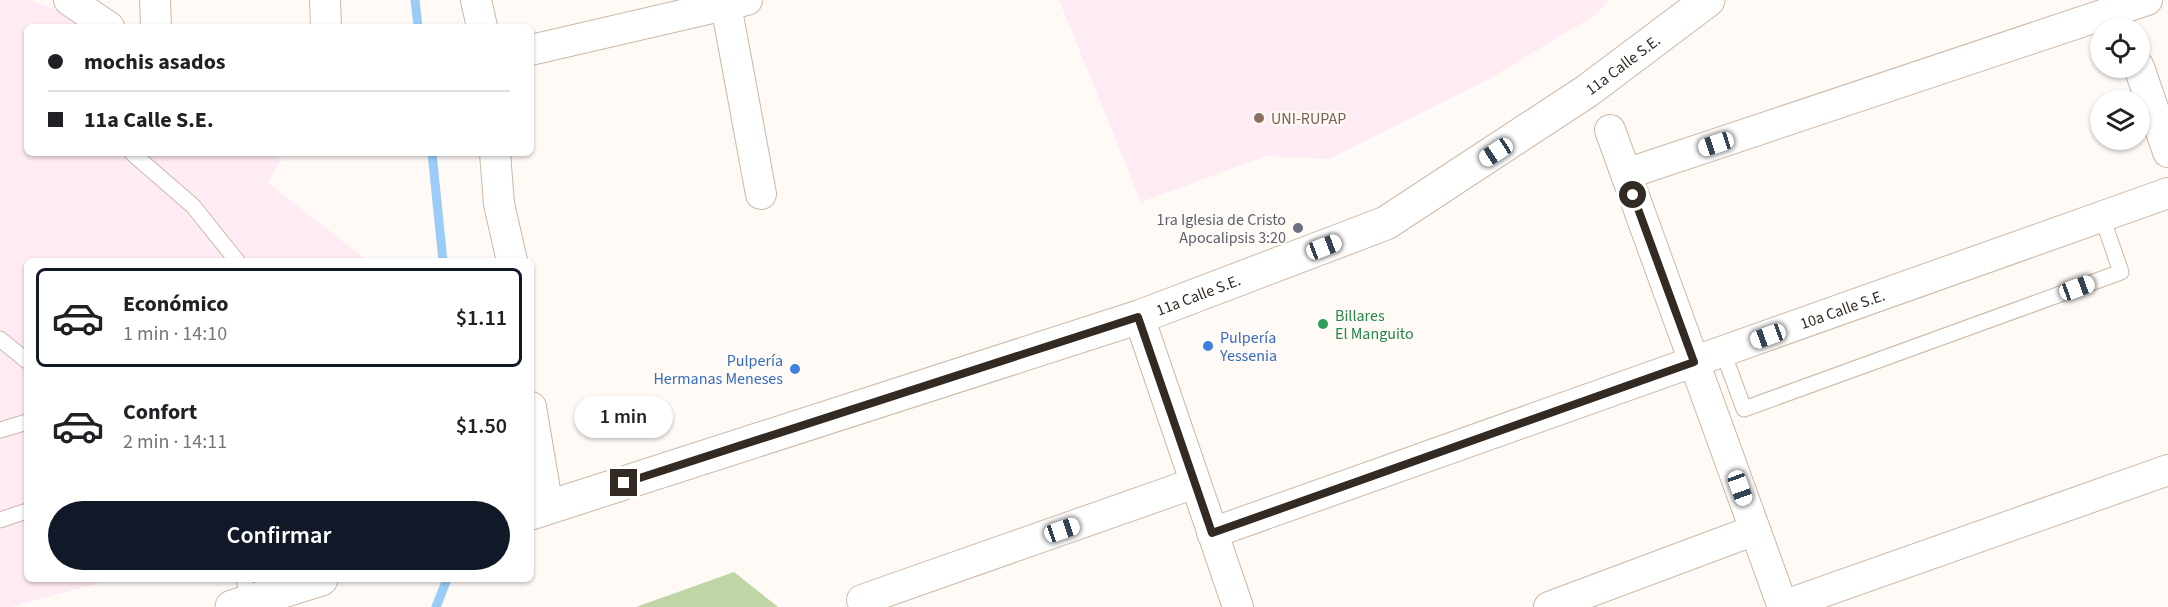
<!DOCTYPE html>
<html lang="es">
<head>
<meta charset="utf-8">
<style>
	body { margin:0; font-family:"Source Sans 3",sans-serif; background:#f6f6f6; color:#202124; height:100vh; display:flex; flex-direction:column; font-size:22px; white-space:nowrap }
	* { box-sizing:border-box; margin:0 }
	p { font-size:20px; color:#757577 }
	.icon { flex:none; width:33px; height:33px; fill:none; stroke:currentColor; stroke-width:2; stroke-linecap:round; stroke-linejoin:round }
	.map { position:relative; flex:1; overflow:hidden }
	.sheet { position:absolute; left:24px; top:258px; width:510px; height:324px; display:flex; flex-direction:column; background:#fff; border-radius:9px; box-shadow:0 2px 4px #0004 }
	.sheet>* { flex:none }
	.top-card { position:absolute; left:24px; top:24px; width:510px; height:132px; border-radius:9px; box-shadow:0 2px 4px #0004; display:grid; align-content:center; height:132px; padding:0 24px; background:#fff }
	.fabs { position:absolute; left:2090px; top:18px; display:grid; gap:12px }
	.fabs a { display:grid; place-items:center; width:60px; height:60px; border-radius:50%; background:#fff; box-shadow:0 2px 4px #0004; font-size:30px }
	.end { position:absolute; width:27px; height:27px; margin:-14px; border:8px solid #332b23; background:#fff; box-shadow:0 0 0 3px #fff }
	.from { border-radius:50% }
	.bubble { position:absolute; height:42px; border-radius:21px; background:#fff; box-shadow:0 2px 4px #0004; font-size:20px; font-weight:600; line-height:42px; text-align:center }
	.car { position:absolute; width:18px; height:36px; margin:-18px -9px; border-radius:8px; box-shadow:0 0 4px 2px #0007; background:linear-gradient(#fff 24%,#345 0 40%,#fff 0 76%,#345 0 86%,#fff 0) }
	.top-card b { display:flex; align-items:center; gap:21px; height:57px; font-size:22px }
	.top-card b+b { border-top:2px solid #e0e0e0 }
	.top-card i { width:15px; height:15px; background:#202124 }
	ul { padding:10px 0 0; list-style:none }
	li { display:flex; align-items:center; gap:18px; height:99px; margin:0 12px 9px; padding:0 12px; border:3px solid transparent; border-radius:9px }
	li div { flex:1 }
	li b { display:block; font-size:22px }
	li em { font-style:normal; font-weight:600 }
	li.current { border-color:#111827 }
	li>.icon { width:54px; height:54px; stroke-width:1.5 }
	.button { display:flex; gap:12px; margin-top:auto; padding:12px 24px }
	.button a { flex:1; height:69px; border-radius:36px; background:#111827; color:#fff; font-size:24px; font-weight:600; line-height:69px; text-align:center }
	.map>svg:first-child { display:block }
</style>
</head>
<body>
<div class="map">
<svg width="2168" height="607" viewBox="0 0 2168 607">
	<rect width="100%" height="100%" fill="#fffaf6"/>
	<path fill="#ffebf4" d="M0,0H31L98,27H27V153H272L281,160L268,183L368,261H27V579H113L11,607H0Z
		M1059,0H1609L1595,15L1487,80L1329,159L1266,156L1141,202Z"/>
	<path fill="#bfd5a6" d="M734,572L778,607H636Z"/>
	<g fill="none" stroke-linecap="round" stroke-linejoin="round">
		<path stroke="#9bccf7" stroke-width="9" d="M415,0L418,27
			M432,153L443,261
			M436,607L447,579"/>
		<defs>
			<path id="service" d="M132,153L193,206L237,261
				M0,339L27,361
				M1723,352L1744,409L2121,272L2102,217
				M0,430L27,422
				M0,520L27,511
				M244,579L249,602"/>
			<g id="minor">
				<path d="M69,0L109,27"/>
				<path d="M155,0L156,27"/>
				<path d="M325,0L326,27"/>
				<path d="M476,0L482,27"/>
				<path d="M726,5L761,194"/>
				<path d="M531,50L747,0"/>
				<path d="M2139,67L2168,152"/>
				<path d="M1610,130L1783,607"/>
				<path d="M495,153L499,204L512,261"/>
				<path d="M1626,174L2147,0"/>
				<path d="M1139,317L1238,607"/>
				<path d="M531,407L548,508"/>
				<path id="s1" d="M1212,533L2168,193"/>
				<path d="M862,600L1195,483"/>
				<path d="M1783,606L2168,470"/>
				<path d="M1549,607L1755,530"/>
			</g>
			<g id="tertiary">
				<path id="s2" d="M531,513L1139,317L1386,223L1587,91L1708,0"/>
				<path d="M232,607L321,579"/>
			</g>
		</defs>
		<use href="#service" stroke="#cdb8a4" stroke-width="17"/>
		<use href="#minor" stroke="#cdb8a4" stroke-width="32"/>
		<use href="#tertiary" stroke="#cdb8a4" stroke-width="35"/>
		<use href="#service" stroke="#fff" stroke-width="15"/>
		<use href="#minor" stroke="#fff" stroke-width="30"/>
		<use href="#tertiary" stroke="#fff" stroke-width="33"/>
	</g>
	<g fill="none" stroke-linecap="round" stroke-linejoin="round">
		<path stroke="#332b23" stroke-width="8" d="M624,483L1138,317L1212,533L1694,362L1633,195"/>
	</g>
	<circle fill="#8d6e63" stroke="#fffaf6" stroke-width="2" cx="1259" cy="118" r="6"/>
	<circle fill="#6b7280" stroke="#fffaf6" stroke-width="2" cx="1298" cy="228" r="6"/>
	<circle fill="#2e9e5b" stroke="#fffaf6" stroke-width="2" cx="1323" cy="324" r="6"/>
	<g fill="#3f7fe0" stroke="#fffaf6" stroke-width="2">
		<circle cx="1208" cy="346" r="6"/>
		<circle cx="795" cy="369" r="6"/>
	</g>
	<g text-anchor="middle" stroke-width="4.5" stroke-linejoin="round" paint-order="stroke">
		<g font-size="16" fill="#332b23" stroke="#fffaf6">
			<text dy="6" stroke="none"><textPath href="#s2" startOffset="1188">11a Calle S.E.</textPath></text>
			<text dy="6" stroke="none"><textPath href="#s2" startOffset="702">11a Calle S.E.</textPath></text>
			<text dy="6" stroke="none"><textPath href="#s1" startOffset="669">10a Calle S.E.</textPath></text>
		</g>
		<g font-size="16" fill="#785e54" stroke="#fffaf6" text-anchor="start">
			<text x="1271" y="124">UNI-RUPAP</text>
		</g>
		<g font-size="16" fill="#5b616d" stroke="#fffaf6" text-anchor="end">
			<text x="1286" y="225">1ra Iglesia de Cristo<tspan x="1286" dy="18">Apocalipsis 3:20</tspan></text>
		</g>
		<g font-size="16" fill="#27864d" stroke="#fffaf6" text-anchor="start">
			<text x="1335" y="321">Billares<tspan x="1335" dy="18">El Manguito</tspan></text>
		</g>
		<g font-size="16" fill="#366cbe" stroke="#fffaf6" text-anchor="start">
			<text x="1220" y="343">Pulpería<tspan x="1220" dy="18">Yessenia</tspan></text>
			<text x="783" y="366" text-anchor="end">Pulpería<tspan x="783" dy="18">Hermanas Meneses</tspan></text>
		</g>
	</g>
</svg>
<div class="fabs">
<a><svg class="icon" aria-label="locate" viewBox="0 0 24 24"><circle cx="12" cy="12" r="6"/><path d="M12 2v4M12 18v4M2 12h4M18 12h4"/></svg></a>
<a><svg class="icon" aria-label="layers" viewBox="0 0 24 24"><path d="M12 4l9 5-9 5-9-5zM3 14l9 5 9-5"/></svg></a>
</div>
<i class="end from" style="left:1633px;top:195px"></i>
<i class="end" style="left:624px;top:483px"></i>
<div class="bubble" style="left:574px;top:396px;width:99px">1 min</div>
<i class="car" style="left:1716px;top:144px;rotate:252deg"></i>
<i class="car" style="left:1496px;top:152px;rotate:237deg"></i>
<i class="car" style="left:1324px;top:247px;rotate:69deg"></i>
<i class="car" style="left:2077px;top:288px;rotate:70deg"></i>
<i class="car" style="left:1768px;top:336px;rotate:250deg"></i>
<i class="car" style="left:1740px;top:488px;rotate:160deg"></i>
<i class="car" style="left:1062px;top:530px;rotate:71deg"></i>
<div class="top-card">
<b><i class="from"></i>mochis asados</b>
<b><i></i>11a Calle S.E.</b>
</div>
<section class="sheet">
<ul>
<li class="current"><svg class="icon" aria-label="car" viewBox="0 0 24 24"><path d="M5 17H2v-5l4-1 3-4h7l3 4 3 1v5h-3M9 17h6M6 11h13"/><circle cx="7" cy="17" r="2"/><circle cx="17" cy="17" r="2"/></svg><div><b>Económico</b><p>1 min · 14:10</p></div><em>$1.11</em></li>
<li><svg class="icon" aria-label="car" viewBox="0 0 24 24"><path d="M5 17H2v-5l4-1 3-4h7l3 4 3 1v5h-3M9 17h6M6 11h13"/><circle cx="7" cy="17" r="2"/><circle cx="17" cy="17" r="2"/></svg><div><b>Confort</b><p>2 min · 14:11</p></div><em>$1.50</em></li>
</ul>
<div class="button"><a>Confirmar</a></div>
</section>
</div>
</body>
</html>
